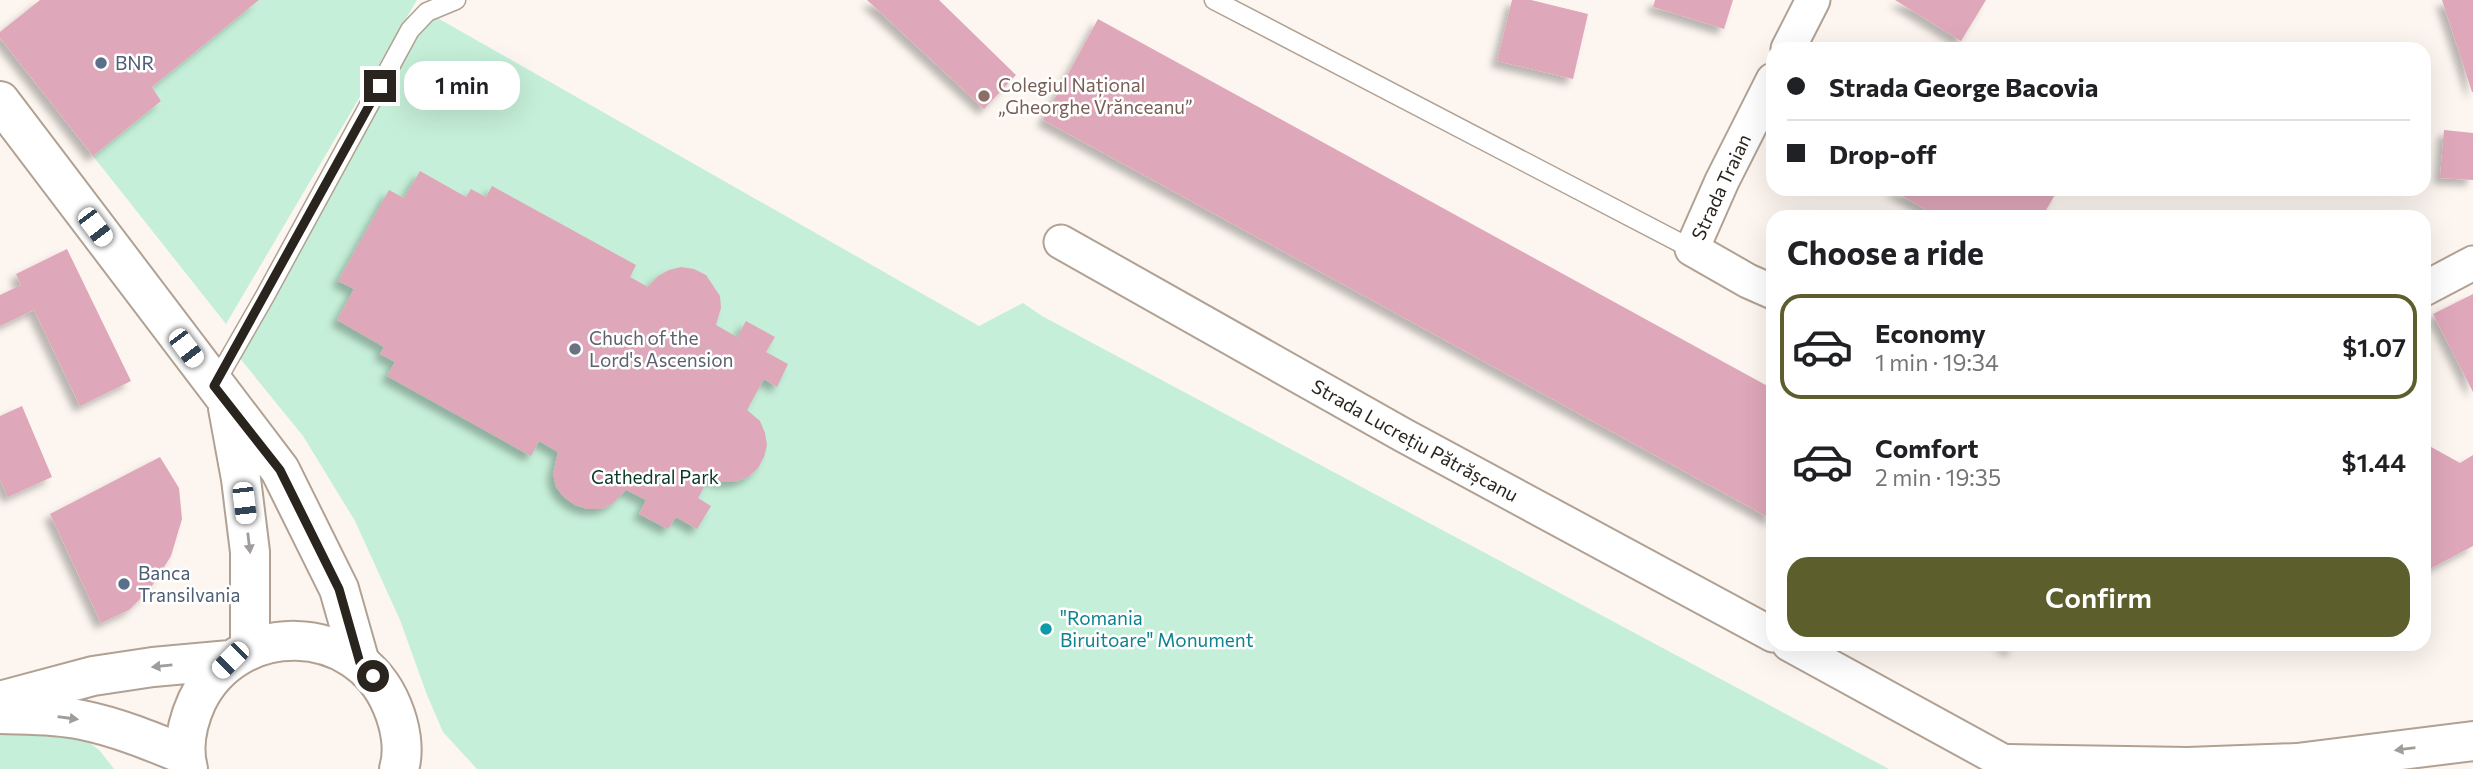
<!DOCTYPE html>
<html lang="en">
<head>
<meta charset="utf-8">
<style>
	body { margin:0; font-family:Commissioner,sans-serif; background:#f6f6f6; color:#202124; height:100vh; display:flex; flex-direction:column; font-size:26px; white-space:nowrap }
	* { box-sizing:border-box; margin:0 }
	p { font-size:23px; color:#757577 }
	.icon { flex:none; width:38px; height:38px; fill:none; stroke:currentColor; stroke-width:2; stroke-linecap:round; stroke-linejoin:round }
	.map { position:relative; flex:1; overflow:hidden }
	.sheet { position:absolute; left:1766px; top:210px; width:665px; height:441px; display:flex; flex-direction:column; background:#fff; border-radius:21px; box-shadow:0 7px 28px #0002 }
	.sheet>* { flex:none }
	.banner { position:absolute; left:1766px; top:42px; width:665px; height:154px; border-radius:21px; box-shadow:0 7px 28px #0002; display:grid; align-content:center; height:154px; padding:0 21px; background:#fff }
	.end { position:absolute; width:32px; height:32px; margin:-16px; border:9px solid #2a241f; background:#fff; box-shadow:0 0 0 4px #fff }
	.from { border-radius:50% }
	.bubble { position:absolute; height:49px; border-radius:21px; background:#fff; box-shadow:0 7px 28px #0002; font-size:23px; font-weight:600; line-height:49px; text-align:center }
	.car { position:absolute; width:21px; height:42px; margin:-21px -10px; border-radius:9px; box-shadow:0 0 5px 2px #0007; background:linear-gradient(#fff 24%,#345 0 40%,#fff 0 76%,#345 0 86%,#fff 0) }
	.banner b { display:flex; align-items:center; gap:24px; height:66px; font-size:26px }
	.banner b+b { border-top:2px solid #e0e0e0 }
	.banner i { width:18px; height:18px; background:#202124 }
	ul { padding:0; list-style:none }
	li { display:flex; align-items:center; gap:21px; height:105px; margin:0 14px 10px; padding:0 7px; border:4px solid transparent; border-radius:21px }
	li div { flex:1 }
	li b { display:block; font-size:26px }
	li em { font-style:normal; font-weight:600 }
	li.current { border-color:#5c5e2c }
	li>.icon { width:63px; height:63px; stroke-width:1.5 }
	h2 { padding:0 21px; font-size:32px; line-height:84px }
	.button { display:flex; gap:14px; margin-top:auto; padding:14px 21px }
	.button a { flex:1; height:80px; border-radius:21px; background:#5c5e2c; color:#fff; font-size:28px; font-weight:600; line-height:80px; text-align:center }
	.map>svg:first-child { display:block }
</style>
</head>
<body>
<div class="map">
<svg width="2473" height="769" viewBox="0 0 2473 769">
	<defs>
		<filter id="shadow"><feDropShadow dx="-6" dy="6" stdDeviation="3.5" flood-color="#0004"/></filter>
	</defs>
	<rect width="100%" height="100%" fill="#fdf6f0"/>
	<path fill="#c5efd8" d="M259,0H417L226,324L93,156L161,101L152,87Z
		M427,12L979,326L1023,303L1042,316L1889,769H477L443,732L427,695L400,620L355,521L303,436L234,351Z
		M0,729L80,735L100,751L114,769H0Z"/>
	<path fill="#dfa7ba" filter="url(#shadow)" d="M40,0H259L152,87L161,101L93,156L0,38V32Z
		M867,0H939L1016,75L984,109Z
		M1512,0H1531L1588,14L1573,79L1497,61Z
		M1655,0H1733L1724,29L1653,7Z
		M1895,0H1986L1961,41Z
		M2442,0H2473V92H2472Z
		M1098,19L1773,389V520L1043,120Z
		M2444,130L2473,133V180L2440,178Z
		M420,171L466,197L471,189L486,197L492,186L636,265L630,277L648,287L658,276L669,270L681,267L694,269L706,275L720,296L721,308L716,325L737,337L746,321L775,337L766,352L788,364L777,387L764,379L747,410L760,421L765,433L767,445L764,457L758,468L748,477L735,482H722L709,478L698,498L711,506L697,529L676,517L668,529L639,514L646,500L626,490L612,504L601,509H587L575,505L564,497L556,487L553,474L558,452L539,441L531,456L387,376L395,362L380,354L384,347L337,320L354,289L338,281L389,190L404,198Z
		M1890,189H2049L2056,193L2042,217H1939Z
		M67,249L131,381L80,406L34,310L0,326V295L21,285L16,274Z
		M2473,294V392L2433,314Z
		M22,406L52,477L8,497L0,480V416Z
		M2424,443L2460,463L2473,455V546L2424,572Z
		M160,457L179,488L182,519L171,556L150,589L129,610L101,623L50,514Z
		M1999,644H2016L2012,651Z"/>
	<g fill="none" stroke-linecap="round" stroke-linejoin="round">
		<defs>
			<path id="lane" d="M1214,0L1692,249
				M214,385L265,296L410,30L427,12L456,0"/>
			<g id="street">
				<path d="M1788,49L1813,0"/>
				<path d="M1773,80L1722,181L1692,249L1748,281L1773,292"/>
				<path id="s1" d="M1061,242L1403,435L1773,635"/>
				<path d="M2424,289L2473,263"/>
				<path d="M1789,644L2017,769"/>
			</g>
			<path id="secondary" d="M0,101L280,470L339,589L360,663
				M228,408L241,479L250,552V648"/>
			<path id="primary" d="M0,701L93,676L153,667L230,660
				M0,714C27,715 55,714 82,720C117,727 151,741 185,755
				M2008,764L2188,767L2297,763L2473,741
				M188,769C182,746 187,723 197,701C237,619 357,621 392,706C400,725 405,749 399,769"/>
		</defs>
		<use href="#lane" stroke="#b0a193" stroke-width="21"/>
		<use href="#street" stroke="#b0a193" stroke-width="37"/>
		<use href="#secondary" stroke="#b0a193" stroke-width="42"/>
		<use href="#primary" stroke="#b0a193" stroke-width="42"/>
		<use href="#lane" stroke="#fff" stroke-width="18"/>
		<use href="#street" stroke="#fff" stroke-width="33"/>
		<use href="#secondary" stroke="#fff" stroke-width="38"/>
		<use href="#primary" stroke="#fff" stroke-width="38"/>
	</g>
	<defs><path id="oneway-solid" d="M-6-.8H1V-3.2L6.5 0L1 3.2V.8H-6Z" transform="scale(1.75)"/></defs>
	<g fill="#9f9c9a">
		<use href="#oneway-solid" transform="translate(249 543) rotate(83)"/>
		<use href="#oneway-solid" transform="translate(162 666) rotate(174)"/>
		<use href="#oneway-solid" transform="translate(68 718) rotate(8)"/>
		<use href="#oneway-solid" transform="translate(2405 749) rotate(173)"/>
	</g>
	<g fill="none" stroke-linecap="round" stroke-linejoin="round">
		<path stroke="#2a241f" stroke-width="9" d="M373,676L360,663L339,589L280,470L214,386L380,86"/>
	</g>
	<g fill="#5c6f8a" stroke="#fff" stroke-width="2.5">
		<circle cx="101" cy="63" r="7"/>
		<circle cx="124" cy="584" r="7"/>
	</g>
	<circle fill="#8d6e63" stroke="#fff" stroke-width="2.5" cx="984" cy="96" r="7"/>
	<circle fill="#6b7280" stroke="#fff" stroke-width="2.5" cx="575" cy="349" r="7"/>
	<circle fill="#0f9aa8" stroke="#fff" stroke-width="2.5" cx="1046" cy="629" r="7"/>
	<g text-anchor="middle" stroke-width="5" stroke-linejoin="round" paint-order="stroke">
		<g font-size="19" fill="#4e5e75" stroke="#fff" text-anchor="start">
			<text x="115" y="70">BNR</text>
			<text x="138" y="580">Banca<tspan x="138" dy="22">Transilvania</tspan></text>
		</g>
		<g font-size="19" fill="#785e54" stroke="#fff" text-anchor="start">
			<text x="998" y="92">Colegiul Național<tspan x="998" dy="22">„Gheorghe Vrănceanu”</tspan></text>
		</g>
		<g font-size="19" fill="#2a241f" stroke="#fff">
			<text transform="translate(1721 187) rotate(-65)" y="7">Strada Traian</text>
			<text dy="7" stroke="none"><textPath href="#s1" startOffset="406">Strada Lucrețiu Pătrășcanu</textPath></text>
		</g>
		<g font-size="19" fill="#5b616d" stroke="#fff" text-anchor="start">
			<text x="589" y="345">Chuch of the<tspan x="589" dy="22">Lord's Ascension</tspan></text>
		</g>
		<g font-size="19" fill="#0a3824" stroke="#fff">
			<text x="655" y="484">Cathedral Park</text>
		</g>
		<g font-size="19" fill="#0d838f" stroke="#fff" text-anchor="start">
			<text x="1060" y="625">"Romania<tspan x="1060" dy="22">Biruitoare" Monument</tspan></text>
		</g>
	</g>
</svg>
<i class="end from" style="left:373px;top:676px"></i>
<i class="end" style="left:380px;top:86px"></i>
<div class="bubble" style="left:404px;top:61px;width:116px">1 min</div>
<i class="car" style="left:95px;top:227px;rotate:143deg"></i>
<i class="car" style="left:186px;top:348px;rotate:143deg"></i>
<i class="car" style="left:244px;top:503px;rotate:173deg"></i>
<i class="car" style="left:230px;top:660px;rotate:225deg"></i>
<div class="banner">
<b><i class="from"></i>Strada George Bacovia</b>
<b><i></i>Drop-off</b>
</div>
<section class="sheet">
<h2>Choose a ride</h2>
<ul>
<li class="current"><svg class="icon" aria-label="car" viewBox="0 0 24 24"><path d="M5 17H2v-5l4-1 3-4h7l3 4 3 1v5h-3M9 17h6M6 11h13"/><circle cx="7" cy="17" r="2"/><circle cx="17" cy="17" r="2"/></svg><div><b>Economy</b><p>1 min · 19:34</p></div><em>$1.07</em></li>
<li><svg class="icon" aria-label="car" viewBox="0 0 24 24"><path d="M5 17H2v-5l4-1 3-4h7l3 4 3 1v5h-3M9 17h6M6 11h13"/><circle cx="7" cy="17" r="2"/><circle cx="17" cy="17" r="2"/></svg><div><b>Comfort</b><p>2 min · 19:35</p></div><em>$1.44</em></li>
</ul>
<div class="button"><a>Confirm</a></div>
</section>
</div>
</body>
</html>
